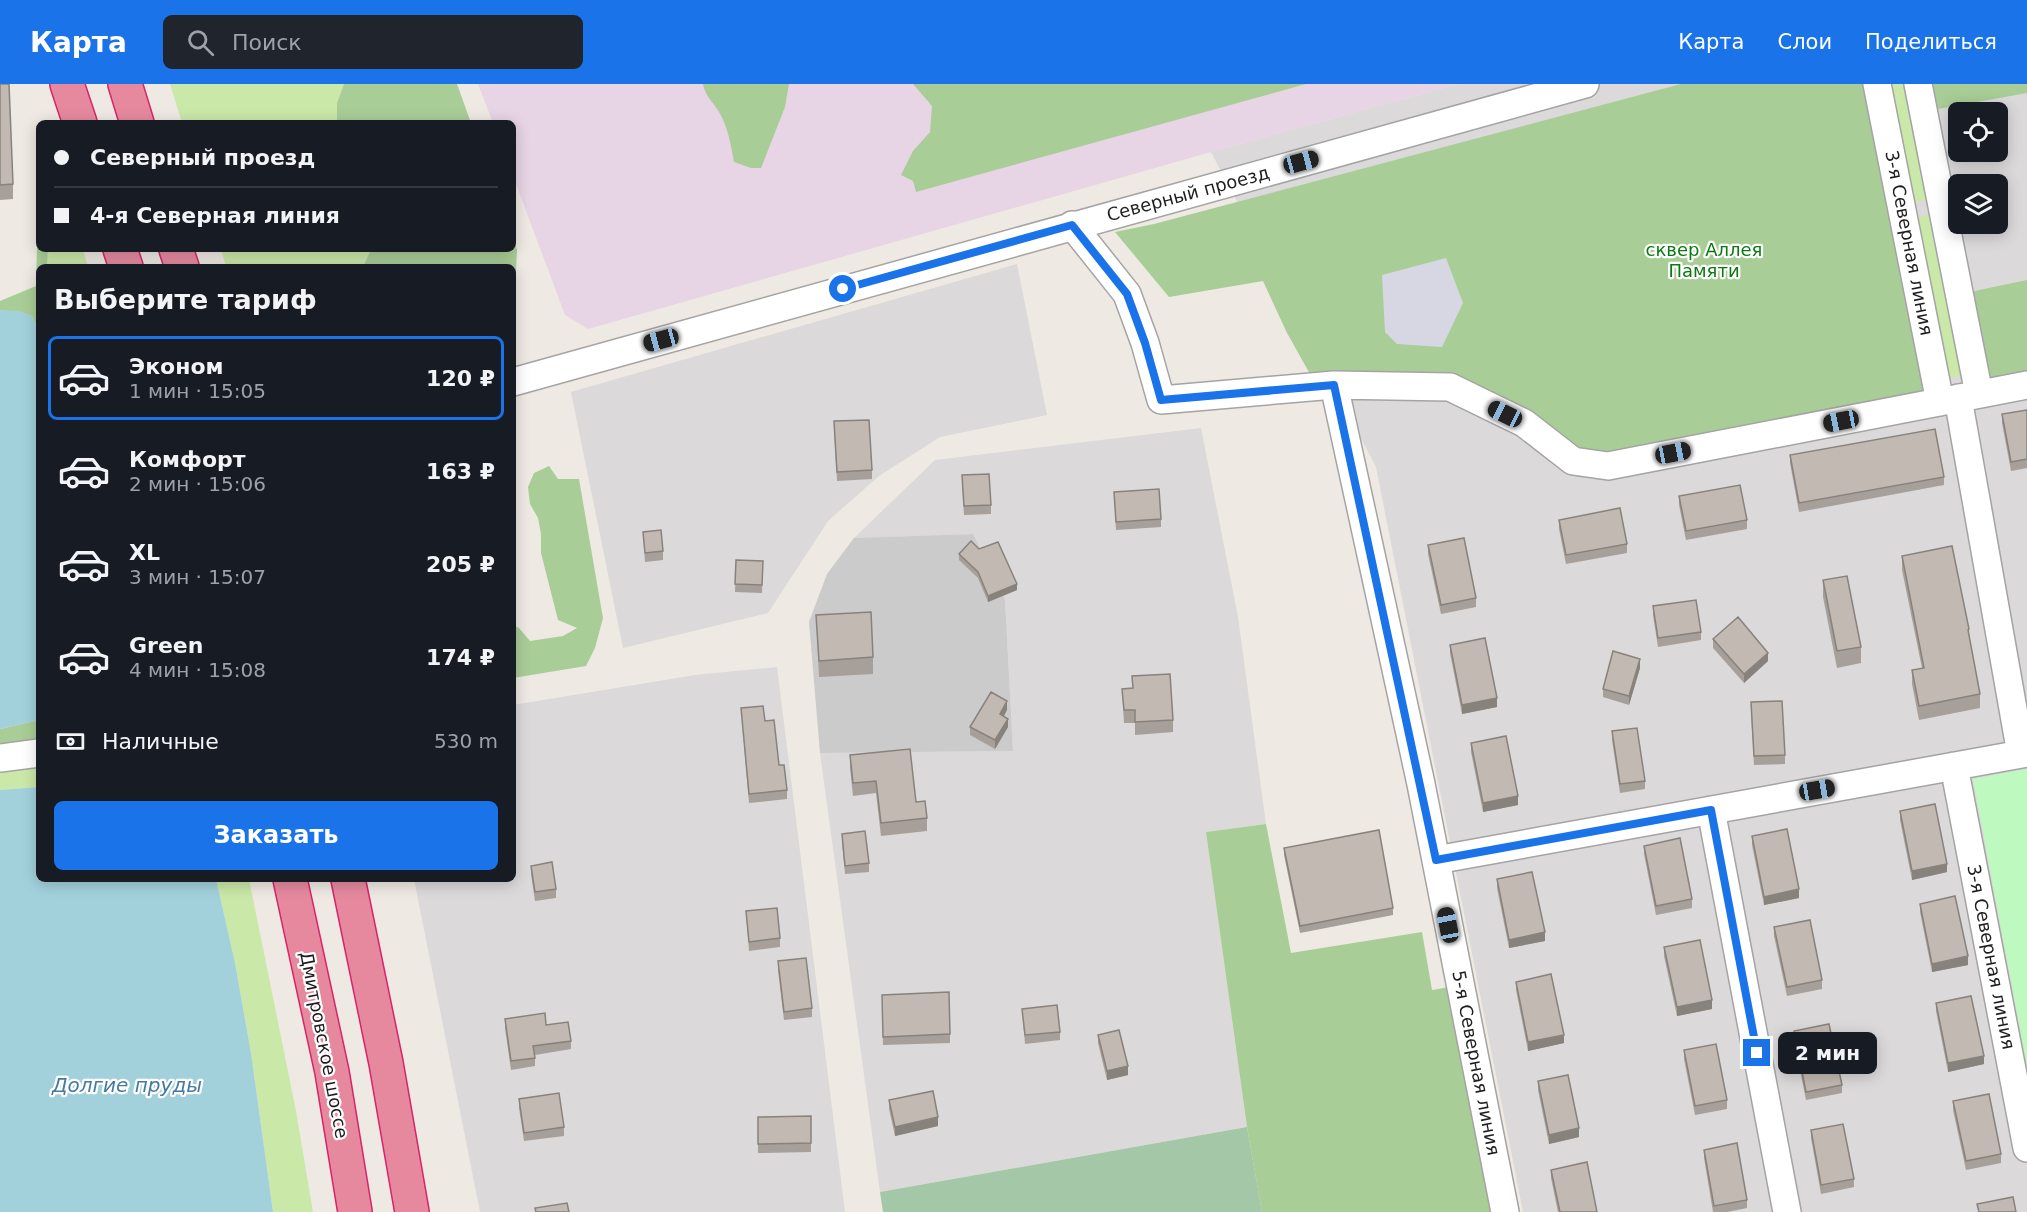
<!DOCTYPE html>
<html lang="ru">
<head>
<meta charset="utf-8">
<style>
	body { margin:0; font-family:"DejaVu Sans",sans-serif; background:#20242c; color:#f1f3f6; height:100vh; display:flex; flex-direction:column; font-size:22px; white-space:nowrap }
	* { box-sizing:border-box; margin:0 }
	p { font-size:20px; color:#9ea1a6 }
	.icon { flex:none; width:33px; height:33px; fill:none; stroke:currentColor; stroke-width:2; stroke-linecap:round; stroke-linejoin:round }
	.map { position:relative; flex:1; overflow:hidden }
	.sheet { position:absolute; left:36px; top:180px; width:480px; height:618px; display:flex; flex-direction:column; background:#171b24; border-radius:9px; box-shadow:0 3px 15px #0003 }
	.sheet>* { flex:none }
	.guide { position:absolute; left:36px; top:36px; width:480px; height:132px; border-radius:9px; box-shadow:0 3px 15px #0003; display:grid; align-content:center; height:132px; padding:0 18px; background:#171b24 }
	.controls { position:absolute; left:1948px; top:18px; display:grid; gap:12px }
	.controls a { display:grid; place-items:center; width:60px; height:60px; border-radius:9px; background:#171b24; box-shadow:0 3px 15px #0003; font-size:30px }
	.end { position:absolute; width:27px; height:27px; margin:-14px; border:8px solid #1a73e8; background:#fff; box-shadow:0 0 0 3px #fff }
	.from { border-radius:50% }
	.bubble { position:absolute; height:42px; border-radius:9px; background:#171b24; box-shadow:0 3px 15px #0003; font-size:20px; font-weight:700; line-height:42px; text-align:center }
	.car { position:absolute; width:18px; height:36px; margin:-18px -9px; border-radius:8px; box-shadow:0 0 4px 2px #0007; background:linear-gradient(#222 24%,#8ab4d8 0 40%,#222 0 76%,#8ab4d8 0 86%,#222 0) }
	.guide b { display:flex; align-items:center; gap:21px; height:57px; font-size:22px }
	.guide b+b { border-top:2px solid #363941 }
	.guide i { width:15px; height:15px; background:#f1f3f6 }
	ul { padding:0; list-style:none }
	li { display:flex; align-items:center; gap:18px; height:84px; margin:0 12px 9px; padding:0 6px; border:3px solid transparent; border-radius:9px }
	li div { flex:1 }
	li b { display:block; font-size:22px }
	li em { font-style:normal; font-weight:700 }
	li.selected { border-color:#1a73e8 }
	li>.icon { width:54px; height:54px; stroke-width:1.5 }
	h2 { padding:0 18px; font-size:27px; line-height:72px }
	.pay { display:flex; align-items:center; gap:15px; height:66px; padding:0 18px; font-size:22px }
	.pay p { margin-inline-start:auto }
	.button { display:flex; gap:12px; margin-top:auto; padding:12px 18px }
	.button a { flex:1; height:69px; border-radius:9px; background:#1a73e8; color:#fff; font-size:24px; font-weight:700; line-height:69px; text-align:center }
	header { display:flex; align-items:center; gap:36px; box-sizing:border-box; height:84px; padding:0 30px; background:#1a73e8; color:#fff }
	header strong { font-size:28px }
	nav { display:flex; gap:33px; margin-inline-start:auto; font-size:21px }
	.search { width:420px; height:54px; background:#20242c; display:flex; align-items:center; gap:15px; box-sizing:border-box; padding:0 21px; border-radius:9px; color:#9ea1a6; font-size:22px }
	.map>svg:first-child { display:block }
</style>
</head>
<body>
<header>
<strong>Карта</strong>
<div class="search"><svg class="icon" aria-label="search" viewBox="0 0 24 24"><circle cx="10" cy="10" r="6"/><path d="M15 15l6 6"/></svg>Поиск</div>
<nav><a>Карта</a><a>Слои</a><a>Поделиться</a></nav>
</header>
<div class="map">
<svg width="2027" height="1128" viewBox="0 0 2027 1128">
	<rect width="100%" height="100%" fill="#eee9e2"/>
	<path fill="#dbd9d9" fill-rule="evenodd" d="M1459,0H2027V1128H1523L1376,383L1211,68ZM1959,28H1998V68H1959ZM1959,100H1998V140H1959Z
		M1017,180L1047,331L940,353L879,392L828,437L768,529L623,564L571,308Z
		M1201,344L1238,533L1266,740L1206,748L1247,1043L880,1108L820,669L1013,667L1005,516L973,450L854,454L935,376Z
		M777,583L845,1128H480L414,795H513V621L695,591Z"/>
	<path fill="#e7d4e4" d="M478,0H1459L1211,68L588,245L565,231L513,92V39H493Z"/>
	<path fill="#cbcbcb" d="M973,450L1005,516L1013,667L820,669L809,538L827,490L854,454Z"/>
	<path fill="#cae8a8" d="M170,0H344L337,19V39H182Z
		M1892,0H1908L1930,115L1915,118Z
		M1932,130L1964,292L1949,294L1917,133Z
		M48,165H83L88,183H47Z
		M221,165H371L363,183H226Z
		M39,680V703L0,706V685Z
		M216,795H249L296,1027L313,1128H273L251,969L235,879Z"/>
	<path fill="#a9cd97" d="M344,0H457L471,39H337V19Z
		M703,0H789L785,23L761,84H751L734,78C731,61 728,43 719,28C713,18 705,12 703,0Z
		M913,0H1306L916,108L913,97L901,91L913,67L930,48L932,22Z
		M1681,0H1866L1929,314L1614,374L1574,367L1527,330L1310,290L1287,249L1263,197L1169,213L1115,148L1154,140Z
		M1932,0H2027V9L1938,25Z
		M513,154L517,166L513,250V183H363L371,165H513Z
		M39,160V165H48L47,183H39V248L32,232L0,226V217L36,202L37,162Z
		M2027,196V294L1986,302L1970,208Z
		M549,382L558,395H579L603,534L595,564L586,582L513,594V541L519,544L530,557L563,552L577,544L558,536L541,469V450L538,434L530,420L528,403L534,389Z
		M39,636V659L0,664V645Z
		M1266,740L1291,869L1422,848L1432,906L1449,903L1491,1128H1262L1247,1043L1206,748Z"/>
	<path fill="#a3c7a7" d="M1247,1043L1262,1128H883L880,1108Z"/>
	<path fill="#bef9c0" d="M2027,685V982L1973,695Z"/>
	<path fill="#d7d7e3" d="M1446,174L1463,219L1442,263L1397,260L1385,248L1382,191Z"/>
	<path fill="#a2d1dc" d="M0,226L20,227L32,232L39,248V636L0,645Z
		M39,703V795H216L235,879L251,969L273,1128H0V706Z"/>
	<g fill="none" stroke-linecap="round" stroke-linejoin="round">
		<defs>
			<path id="minor" d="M1877,0L1940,318
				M1918,0L1979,310
				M1072,141L1127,210L1145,259L1161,316L1334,301L1450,303L1524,339L1573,377L1608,382L2027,301
				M513,298L1585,0
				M1334,301L1421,700L1505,1128
				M1958,314L2021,670
				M0,674L39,669
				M1954,682L2027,1064
				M1711,726L1787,1128
				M1436,776L2027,669"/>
			<path id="highway" d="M67,0L80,39
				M125,0L137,39
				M120,165L126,183
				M176,165L182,183
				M290,795L332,988L355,1128
				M348,795L386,979L412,1128"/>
		</defs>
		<use href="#minor" stroke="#a4a4a4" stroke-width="30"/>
		<use href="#highway" stroke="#d7246a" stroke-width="36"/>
		<use href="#minor" stroke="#fff" stroke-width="27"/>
		<use href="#highway" stroke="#e6899f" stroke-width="33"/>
	</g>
	<path fill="#a79f99" d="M0,0L13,100V115L0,116Z
		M2027,326V384L2011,387L2002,339V330Z
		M834,346L872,386V395L837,397Z
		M1790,371L1944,393V401L1799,428L1790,379Z
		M962,400L991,421V430L964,431Z
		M1114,408L1161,435V443L1116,446Z
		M1679,412L1747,436V445L1686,456L1679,421Z
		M1559,436L1627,460V469L1566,480L1559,445Z
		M643,448L663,467V476L645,478Z
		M1428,461L1476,514V523L1441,530L1428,470Z
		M959,470L1017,506L988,518L978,494L959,476Z
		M1902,472L1969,545V555L1980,610V624L1919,636L1912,600V586L1922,584L1902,486Z
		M736,476L763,477L762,509L735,508Z
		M1823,496L1861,563V579L1837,584L1823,513Z
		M1653,522L1701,548V556L1658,563L1653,531Z
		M816,531L873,573V590L819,593Z
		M1713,555L1768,577L1744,599L1713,564Z
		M1450,561L1497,623L1462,630L1450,569Z
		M1640,584L1629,621L1603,613V605Z
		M1132,592L1173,636V648L1135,651V639H1124L1122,605L1132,604Z
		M741,624L765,637L787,706V715L749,719Z
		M1007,626L1004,632L1008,643L995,665L970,651V643Z
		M1751,627L1785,671V680L1754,681Z
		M1612,647L1645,697V705L1620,709L1612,656Z
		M1471,659L1518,721L1483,728L1471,668Z
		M850,671L927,734V747L881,752L876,709L853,712L850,684Z
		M1900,727L1947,788L1912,796L1900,736Z
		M842,750L869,779V788L845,790L842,759Z
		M1752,752L1799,814L1764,821L1752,761Z
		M1644,762L1692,815V824L1656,831L1644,770Z
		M1284,764L1393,824V831L1300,849L1284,771Z
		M531,782L556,805V814L535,817L531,790Z
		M1497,795L1545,857L1509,864L1497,804Z
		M1920,820L1968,881L1932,888L1920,828Z
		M746,827L780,854V863L749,867Z
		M1774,843L1822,896V905L1787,912L1774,852Z
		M1664,863L1712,925L1677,932L1664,872Z
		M778,877L812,924V933L784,936L778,886Z
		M1516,898L1564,959L1528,967L1516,906Z
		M882,919L950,950V959L883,961Z
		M1936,919L1984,980L1948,988L1936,927Z
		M1022,925L1060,948V956L1025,960Z
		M505,935L546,941L571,957V965L535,971V982L511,986L505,944Z
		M1794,947L1842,1001V1009L1806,1016L1794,956Z
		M1098,951L1128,991L1107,996L1098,959Z
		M1684,966L1727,1016V1025L1695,1031L1684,975Z
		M1538,997L1579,1053L1549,1060L1538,1006Z
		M519,1015L564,1043V1052L524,1057L519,1024Z
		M889,1016L938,1042L895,1052L889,1025Z
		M1953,1017L2001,1070V1079L1966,1086L1953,1026Z
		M811,1032V1068L758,1069V1033Z
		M1811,1046L1854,1095V1103L1821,1110L1811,1054Z
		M1704,1066L1747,1116V1124L1727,1128H1713L1704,1074Z
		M1551,1086L1597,1128H1558L1551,1094Z"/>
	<path fill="#88827d" d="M1017,500V506L988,518V512Z
		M1768,569V577L1744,599V590Z
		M1640,575V584L1629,621V612Z
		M1497,614V623L1462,630V621Z
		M1007,617V626L1000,639V630Z
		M1008,635V643L995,665V656Z
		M1518,712V721L1483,728V719Z
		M1947,780V788L1912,796V787Z
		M1799,805V814L1764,821V813Z
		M1545,848V857L1509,864V856Z
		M1968,872V881L1932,888V880Z
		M1712,916V925L1677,932V923Z
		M1564,951V959L1528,967V958Z
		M1984,972V980L1948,988V979Z
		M1128,982V991L1107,996V987Z
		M938,1033V1042L895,1052V1043Z
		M1579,1044V1053L1549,1060V1051Z"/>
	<path fill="#c2b9b2" stroke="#88827d" stroke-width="1.5" d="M0,0H9L13,100L0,101Z
		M2027,326V375L2011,378L2002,330Z
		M869,336L872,386L837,388L834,337Z
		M1935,345L1944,393L1799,419L1790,371Z
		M989,390L991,421L964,422L962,391Z
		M1740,401L1747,436L1686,447L1679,412Z
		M1159,405L1161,435L1116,438L1114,408Z
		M1620,424L1627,460L1566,471L1559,436Z
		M661,446L663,467L645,469L643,448Z
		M1464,454L1476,514L1441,521L1428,461Z
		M971,457L979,465L998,458L1017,500L988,512L978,488L959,470Z
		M1952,462L1969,545L1968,546L1980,610L1919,622L1912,586L1924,584L1902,472Z
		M736,476L763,477L762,501L735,500Z
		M1847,492L1861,563L1837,567L1823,496Z
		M1696,516L1701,548L1658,554L1653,522Z
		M871,528L873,573L819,577L816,531Z
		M1738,533L1768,569L1744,590L1713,555Z
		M1485,554L1497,614L1462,621L1450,561Z
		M1613,567L1640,575L1629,612L1603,605Z
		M1170,590L1173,636L1135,638V626H1124L1122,605L1133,604L1132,592Z
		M991,608L1007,617L1000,630L1008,635L995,656L970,643Z
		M1782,617L1785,671L1754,672L1751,618Z
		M763,622L765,637L774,636L779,681H784L787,706L749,710L741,624Z
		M1637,644L1645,697L1620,700L1612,647Z
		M1506,652L1518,712L1483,719L1471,659Z
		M910,665L916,718L925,717L927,734L881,739L876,697L853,699L850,671Z
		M1935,720L1947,780L1912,787L1900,727Z
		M1787,745L1799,805L1764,813L1752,752Z
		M1379,746L1393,824L1300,842L1284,764Z
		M865,747L869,779L845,782L842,750Z
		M1680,754L1692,815L1656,822L1644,762Z
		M552,778L556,805L535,808L531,782Z
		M1532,788L1545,848L1509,856L1497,795Z
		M1955,812L1968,872L1932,880L1920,820Z
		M777,824L780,854L749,858L746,827Z
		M1810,836L1822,896L1787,903L1774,843Z
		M1700,856L1712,916L1677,923L1664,863Z
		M806,874L812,924L784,928L778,877Z
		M1551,890L1564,951L1528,958L1516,898Z
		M949,908L950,950L883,953L882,911Z
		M1971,912L1984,972L1948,979L1936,919Z
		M1057,921L1060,948L1025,951L1022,925Z
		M545,929L546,941L568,938L571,957L533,962L535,974L511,977L505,935Z
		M1829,940L1842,1001L1806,1008L1794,947Z
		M1119,946L1128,982L1107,987L1098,951Z
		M1716,960L1727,1016L1695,1022L1684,966Z
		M1568,991L1579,1044L1549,1051L1538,997Z
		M933,1007L938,1033L895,1043L889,1016Z
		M559,1009L564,1043L524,1049L519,1015Z
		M1989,1010L2001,1070L1966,1077L1953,1017Z
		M811,1032V1059L758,1060V1033Z
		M1843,1040L1854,1095L1821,1101L1811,1046Z
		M1737,1059L1747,1116L1714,1122L1704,1066Z
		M1587,1078L1597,1128H1560L1551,1086Z
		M2013,1113L2016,1128H1979L1977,1120Z
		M567,1119L569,1128H536L535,1124Z"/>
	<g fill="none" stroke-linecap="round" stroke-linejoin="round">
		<path stroke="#1a73e8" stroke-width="8" d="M843,205L1072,141L1127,210L1145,259L1161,316L1334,301L1436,776L1711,726L1757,969"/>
	</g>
	<g text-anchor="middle" stroke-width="4.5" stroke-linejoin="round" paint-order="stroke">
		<g font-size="18" fill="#1d1d1d" stroke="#fff">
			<text transform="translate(1188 110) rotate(-15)" y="6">Северный проезд</text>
			<text transform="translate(1909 159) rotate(79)" y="6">3-я Северная линия</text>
			<text transform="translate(1991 873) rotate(79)" y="6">3-я Северная линия</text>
			<text transform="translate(324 961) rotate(79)" y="6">Дмитровское шоссе</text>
			<text transform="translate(1476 979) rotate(79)" y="6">5-я Северная линия</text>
		</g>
		<g font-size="18" fill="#0c7910" stroke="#fff">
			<text x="1704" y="172">сквер Аллея<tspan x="1704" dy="21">Памяти</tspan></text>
		</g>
		<g font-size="20" font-style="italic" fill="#477aa3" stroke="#fff">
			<text x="127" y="1008">Долгие пруды</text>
		</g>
	</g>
</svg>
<div class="controls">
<a><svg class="icon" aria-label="locate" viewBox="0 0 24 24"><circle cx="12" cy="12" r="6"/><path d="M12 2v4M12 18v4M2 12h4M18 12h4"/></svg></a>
<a><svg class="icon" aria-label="layers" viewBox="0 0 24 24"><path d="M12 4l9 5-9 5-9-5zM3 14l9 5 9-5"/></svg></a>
</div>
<i class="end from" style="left:843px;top:205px"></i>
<i class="end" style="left:1757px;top:969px"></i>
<div class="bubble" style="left:1778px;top:948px;width:99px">2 мин</div>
<i class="car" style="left:1301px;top:78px;rotate:75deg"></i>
<i class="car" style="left:661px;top:256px;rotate:255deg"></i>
<i class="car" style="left:1505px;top:330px;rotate:296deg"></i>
<i class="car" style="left:1841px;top:337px;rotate:259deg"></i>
<i class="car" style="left:1673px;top:369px;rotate:79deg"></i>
<i class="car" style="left:1817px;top:706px;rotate:80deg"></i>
<i class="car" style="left:1448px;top:841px;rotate:349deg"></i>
<div class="guide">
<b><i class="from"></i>Северный проезд</b>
<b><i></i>4-я Северная линия</b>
</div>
<section class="sheet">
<h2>Выберите тариф</h2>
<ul>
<li class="selected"><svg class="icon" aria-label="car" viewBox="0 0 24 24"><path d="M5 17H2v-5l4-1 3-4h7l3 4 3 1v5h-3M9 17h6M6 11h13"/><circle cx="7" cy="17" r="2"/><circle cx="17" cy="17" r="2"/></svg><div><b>Эконом</b><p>1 мин · 15:05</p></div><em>120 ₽</em></li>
<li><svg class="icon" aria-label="car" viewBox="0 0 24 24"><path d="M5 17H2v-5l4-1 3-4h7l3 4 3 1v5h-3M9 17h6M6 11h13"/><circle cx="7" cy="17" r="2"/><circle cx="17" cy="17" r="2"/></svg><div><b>Комфорт</b><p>2 мин · 15:06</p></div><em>163 ₽</em></li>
<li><svg class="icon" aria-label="car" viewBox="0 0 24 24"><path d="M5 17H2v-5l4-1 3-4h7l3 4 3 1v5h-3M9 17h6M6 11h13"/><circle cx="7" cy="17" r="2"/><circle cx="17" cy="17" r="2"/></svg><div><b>XL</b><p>3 мин · 15:07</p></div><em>205 ₽</em></li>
<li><svg class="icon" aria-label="car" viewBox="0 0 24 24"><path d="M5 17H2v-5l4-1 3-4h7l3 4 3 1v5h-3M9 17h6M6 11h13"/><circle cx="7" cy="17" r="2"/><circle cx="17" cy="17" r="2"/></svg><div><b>Green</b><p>4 мин · 15:08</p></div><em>174 ₽</em></li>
</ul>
<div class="pay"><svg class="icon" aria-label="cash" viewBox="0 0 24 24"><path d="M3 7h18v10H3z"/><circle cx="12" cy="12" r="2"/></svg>Наличные<p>530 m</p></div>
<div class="button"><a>Заказать</a></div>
</section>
</div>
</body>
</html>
